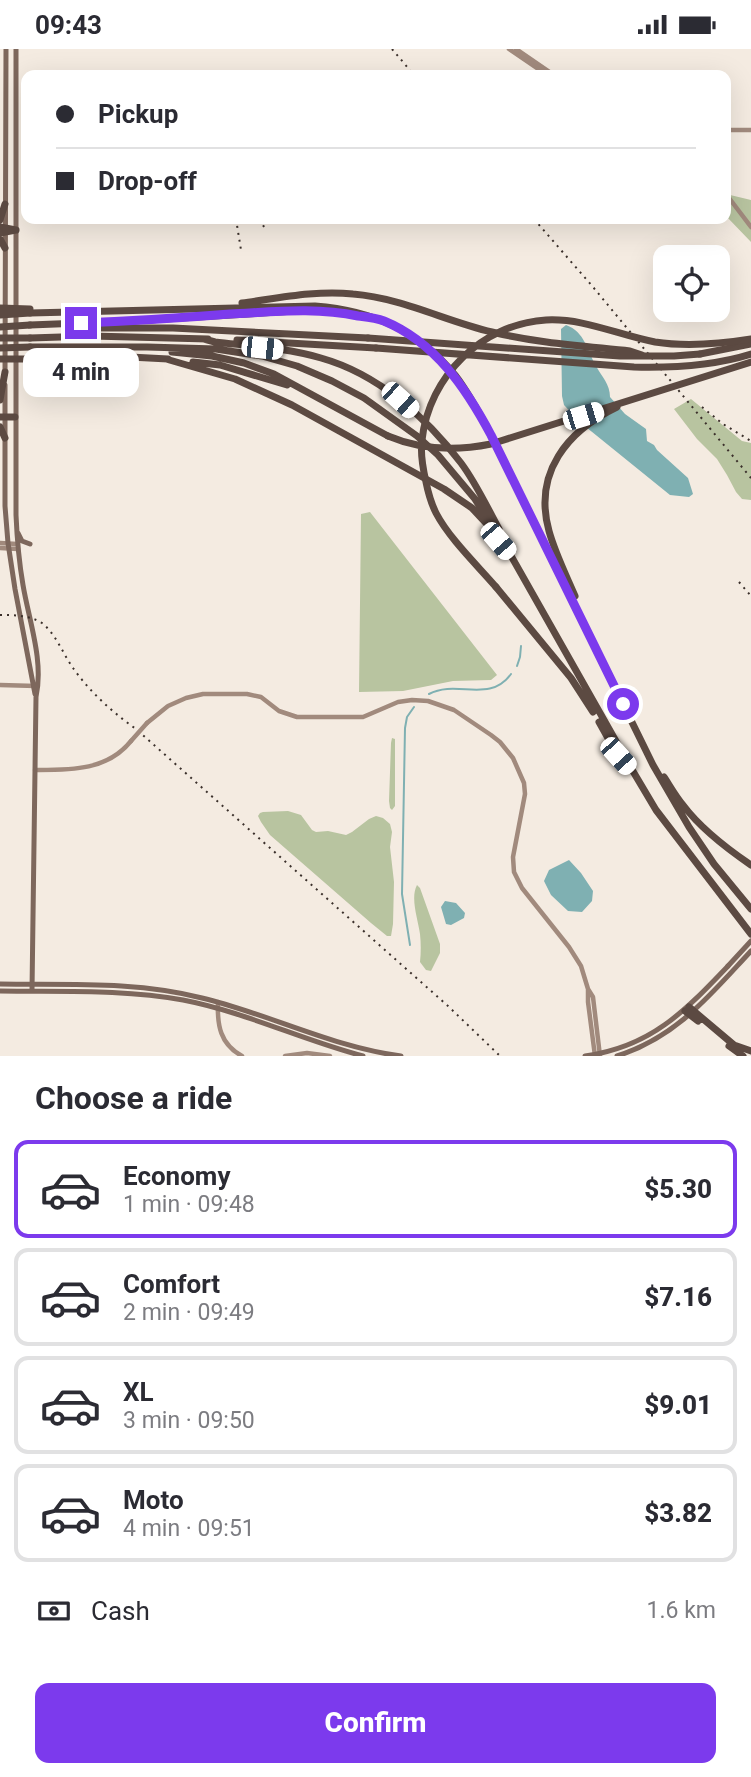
<!DOCTYPE html>
<html lang="en">
<head>
<meta charset="utf-8">
<style>
	body { margin:0; font-family:Roboto,sans-serif; background:#f2f2f3; color:#2b2b33; height:100vh; display:flex; flex-direction:column; font-size:26px; white-space:nowrap }
	* { box-sizing:border-box; margin:0 }
	p { font-size:23px; color:#7c7c81 }
	.icon { flex:none; width:38px; height:38px; fill:none; stroke:currentColor; stroke-width:2; stroke-linecap:round; stroke-linejoin:round }
	.map { position:relative; height:1007px; overflow:hidden }
	.drawer { display:flex; flex-direction:column; background:#fff; flex:1 }
	.drawer>* { flex:none }
	.top-card { position:absolute; left:21px; top:21px; width:710px; height:154px; border-radius:14px; box-shadow:0 7px 28px #0002; display:grid; align-content:center; height:154px; padding:0 35px; background:#fff }
	.fabs { position:absolute; left:653px; top:196px; display:grid; gap:14px }
	.fabs a { display:grid; place-items:center; width:77px; height:77px; border-radius:14px; background:#fff; box-shadow:0 7px 28px #0002; font-size:35px }
	.end { position:absolute; width:32px; height:32px; margin:-16px; border:9px solid #7c3aed; background:#fff; box-shadow:0 0 0 4px #fff }
	.from { border-radius:50% }
	.bubble { position:absolute; height:49px; border-radius:14px; background:#fff; box-shadow:0 7px 28px #0002; font-size:23px; font-weight:800; line-height:49px; text-align:center }
	.car { position:absolute; width:21px; height:42px; margin:-21px -10px; border-radius:9px; box-shadow:0 0 5px 2px #0007; background:linear-gradient(#fff 24%,#345 0 40%,#fff 0 76%,#345 0 86%,#fff 0) }
	.top-card b { display:flex; align-items:center; gap:24px; height:66px; font-size:26px }
	.top-card b+b { border-top:2px solid #e1e1e2 }
	.top-card i { width:18px; height:18px; background:#2b2b33 }
	ul { padding:0; list-style:none }
	li { display:flex; align-items:center; gap:21px; height:98px; margin:0 14px 10px; padding:0 21px; border:4px solid #e1e1e2; border-radius:14px }
	li div { flex:1 }
	li b { display:block; font-size:26px }
	li em { font-style:normal; font-weight:800 }
	li.on { border-color:#7c3aed }
	li>.icon { width:63px; height:63px; stroke-width:1.5 }
	h2 { padding:0 35px; font-size:32px; line-height:84px }
	.pay { display:flex; align-items:center; gap:18px; height:77px; padding:0 35px; font-size:26px }
	.pay p { margin-inline-start:auto }
	.cta { display:flex; gap:14px; margin-top:auto; padding:14px 35px }
	.cta a { flex:1; height:80px; border-radius:14px; background:#7c3aed; color:#fff; font-size:28px; font-weight:800; line-height:80px; text-align:center }
	.status { display:flex; justify-content:space-between; align-items:center; height:49px; padding:0 35px; background:#fff; direction:ltr }
	.status svg { height:19px; fill:currentColor }
	.map>svg:first-child { display:block }
</style>
</head>
<body>
<div class="status"><b>09:43</b><svg viewBox="0 0 49 12"><path d="M0 12V9h3v3zM5 12V6h3v6zM10 12V3h3v9zM15 12V0h3v12zM26 1h20v11H26zM47 4h2v5h-2z"/></svg></div>
<div class="map">
<svg width="751" height="1007" viewBox="0 0 751 1007">
	<rect width="100%" height="100%" fill="#f4ebe1"/>
	<path fill="#b8c4a0" d="M726,145L751,151V193L726,167Z
		M691,350L742,392L751,394V451L742,450L736,443L727,426L717,410L697,390L674,360Z
		M370,463L497,626L491,631L453,632L403,642L359,643L361,465Z
		M392,689L395,690V757L392,761L390,759L389,752L391,694Z
		M288,762L301,766L312,781L316,783L328,782L346,786L352,783L369,770L376,767L383,769L390,775L392,783L390,798L394,833L393,875L391,887H387L371,874L270,786L261,773L258,767L260,764L263,763Z
		M417,836L420,839L440,895V904L431,922L426,921L420,913C421,904 421,894 420,885C418,870 410,849 417,836Z"/>
	<path fill="#7fb0b2" d="M566,276C585,283 587,301 596,317C602,328 610,335 610,348L625,365L646,380L647,392L654,396L657,401L688,429L693,445L689,448L670,446L581,374L564,356L562,347L561,280Z
		M569,811L581,824L593,842L592,852L582,863L568,862L551,846L544,832L549,821Z
		M445,852L456,854L465,864L464,869L451,876L446,875L441,858Z"/>
	<g fill="none" stroke-linecap="round" stroke-linejoin="round">
		<path stroke="#7fb0b2" stroke-width="2" d="M517,617L520,608L521,597
			M429,645C457,630 489,655 511,625
			M410,896L402,845L405,679L407,668L414,658"/>
		<path stroke="#a18a7d" stroke-width="4.5" d="M509,0L547,26
			M516,0L554,26
			M726,81H751
			M726,145L751,178
			M0,494L17,495
			M0,499L18,500
			M0,636L36,637
			M147,674L168,657L186,649L203,645H247L261,648L279,662L297,668H363L398,653L412,651L428,652L454,661L491,686L500,693L513,709L524,734L525,745L513,808L514,823L522,839L569,898L581,917L588,940L593,948L600,1007
			M35,721C70,721 107,722 131,692
			M588,941V953L595,1007
			M218,953C217,976 220,995 242,1007
			M285,1007L307,1004L330,1007"/>
		<path stroke="#7d675c" stroke-width="5" d="M16,0V466C17,489 19,513 23,536C29,572 44,612 36,648L32,942
			M5,326L6,0
			M5,336V457L8,494L15,540L35,645
			M18,484L22,492L30,495
			M0,935C67,936 137,932 202,949C269,965 332,998 401,1007
			M0,942C61,943 123,940 183,951C245,963 302,991 363,1007
			M585,1007C651,998 685,962 728,917
			M617,1007C677,988 710,946 751,902"/>
		<path stroke="#5c4a42" stroke-width="7" d="M0,171L5,155
			M0,178L16,181
			M0,184L16,181
			M0,190L5,199
			M242,254C279,249 316,241 353,245C402,249 445,272 492,283C537,294 584,297 630,302L642,306
			M30,264L315,257C371,261 419,282 455,326C469,344 480,365 491,386L653,716L689,778L714,815L751,860
			M30,276L132,272L311,261
			M68,279H173L368,289
			M30,289L92,287L208,290
			M204,290L215,293C250,297 287,299 321,309C378,325 426,368 461,414C476,434 487,458 499,480
			M237,291L376,299
			M30,298H147L216,300L262,307L297,317L332,332L364,349L417,387L438,406L475,450L510,505L634,724L656,761L751,885
			M172,303L212,307L244,314L274,325L388,387
			M700,305L751,295
			M32,310L130,308L168,310
			M166,310L235,330L292,356L444,440L472,459L486,474
			M193,313L220,316L287,336
			M0,351L5,323
			M0,368H15
			M0,378L5,389
			M496,538L571,629L593,663
			M575,547C566,526 555,504 549,482C533,424 567,382 617,358
			M599,673L618,707L624,714
			M664,728C670,737 676,748 683,756C701,780 726,799 751,816
			M689,958L734,996L751,1002
			M685,962L698,972
			M729,997L743,1007"/>
		<path stroke="#3b302b" stroke-width="2" stroke-dasharray="2 5" stroke-linecap="butt" d="M392,0L414,26
			M236,170L241,201
			M260,170L264,178
			M534,170L593,238L751,429
			M702,358L723,375L751,392
			M739,533L751,547
			M0,566C15,566 29,566 42,574C56,585 63,605 73,619C90,643 112,663 136,680L448,957L500,1007"/>
		<path stroke="#a18a7d" stroke-width="4.5" d="M131,692L147,674"/>
		<path stroke="#7d675c" stroke-width="5" d="M728,917L751,892"/>
		<path stroke="#5c4a42" stroke-width="7" d="M0,259L30,260
			M0,266L30,264
			M0,278L30,276
			M0,289H30
			M368,289L620,307H674L700,305
			M0,299L30,298
			M376,299L634,318C674,319 713,317 751,305
			M0,310H32
			M388,387C421,401 456,402 491,395L751,313
			M496,538C477,516 449,489 436,464C431,454 428,443 426,433C423,420 420,405 422,391C429,327 482,275 546,271C584,269 618,286 655,293C687,298 720,295 751,290"/>
	</g>
	<g fill="none" stroke-linecap="round" stroke-linejoin="round">
		<path stroke="#7c3aed" stroke-width="9" d="M81,274C131,272 180,269 230,265C273,263 315,258 358,267C366,268 376,269 384,272C435,293 466,339 491,386L623,655"/>
	</g>
</svg>
<div class="fabs">
<a><svg class="icon" aria-label="locate" viewBox="0 0 24 24"><circle cx="12" cy="12" r="6"/><path d="M12 2v4M12 18v4M2 12h4M18 12h4"/></svg></a>
</div>
<i class="end from" style="left:623px;top:655px"></i>
<i class="end" style="left:81px;top:274px"></i>
<div class="bubble" style="left:23px;top:299px;width:116px">4 min</div>
<i class="car" style="left:262px;top:299px;rotate:96deg"></i>
<i class="car" style="left:400px;top:351px;rotate:132deg"></i>
<i class="car" style="left:583px;top:367px;rotate:73deg"></i>
<i class="car" style="left:498px;top:492px;rotate:139deg"></i>
<i class="car" style="left:618px;top:707px;rotate:138deg"></i>
<div class="top-card">
<b><i class="from"></i>Pickup</b>
<b><i></i>Drop-off</b>
</div>
</div>
<section class="drawer">
<h2>Choose a ride</h2>
<ul>
<li class="on"><svg class="icon" aria-label="car" viewBox="0 0 24 24"><path d="M5 17H2v-5l4-1 3-4h7l3 4 3 1v5h-3M9 17h6M6 11h13"/><circle cx="7" cy="17" r="2"/><circle cx="17" cy="17" r="2"/></svg><div><b>Economy</b><p>1 min · 09:48</p></div><em>$5.30</em></li>
<li><svg class="icon" aria-label="car" viewBox="0 0 24 24"><path d="M5 17H2v-5l4-1 3-4h7l3 4 3 1v5h-3M9 17h6M6 11h13"/><circle cx="7" cy="17" r="2"/><circle cx="17" cy="17" r="2"/></svg><div><b>Comfort</b><p>2 min · 09:49</p></div><em>$7.16</em></li>
<li><svg class="icon" aria-label="car" viewBox="0 0 24 24"><path d="M5 17H2v-5l4-1 3-4h7l3 4 3 1v5h-3M9 17h6M6 11h13"/><circle cx="7" cy="17" r="2"/><circle cx="17" cy="17" r="2"/></svg><div><b>XL</b><p>3 min · 09:50</p></div><em>$9.01</em></li>
<li><svg class="icon" aria-label="car" viewBox="0 0 24 24"><path d="M5 17H2v-5l4-1 3-4h7l3 4 3 1v5h-3M9 17h6M6 11h13"/><circle cx="7" cy="17" r="2"/><circle cx="17" cy="17" r="2"/></svg><div><b>Moto</b><p>4 min · 09:51</p></div><em>$3.82</em></li>
</ul>
<div class="pay"><svg class="icon" aria-label="cash" viewBox="0 0 24 24"><path d="M3 7h18v10H3z"/><circle cx="12" cy="12" r="2"/></svg>Cash<p>1.6 km</p></div>
<div class="cta"><a>Confirm</a></div>
</section>
</body>
</html>
